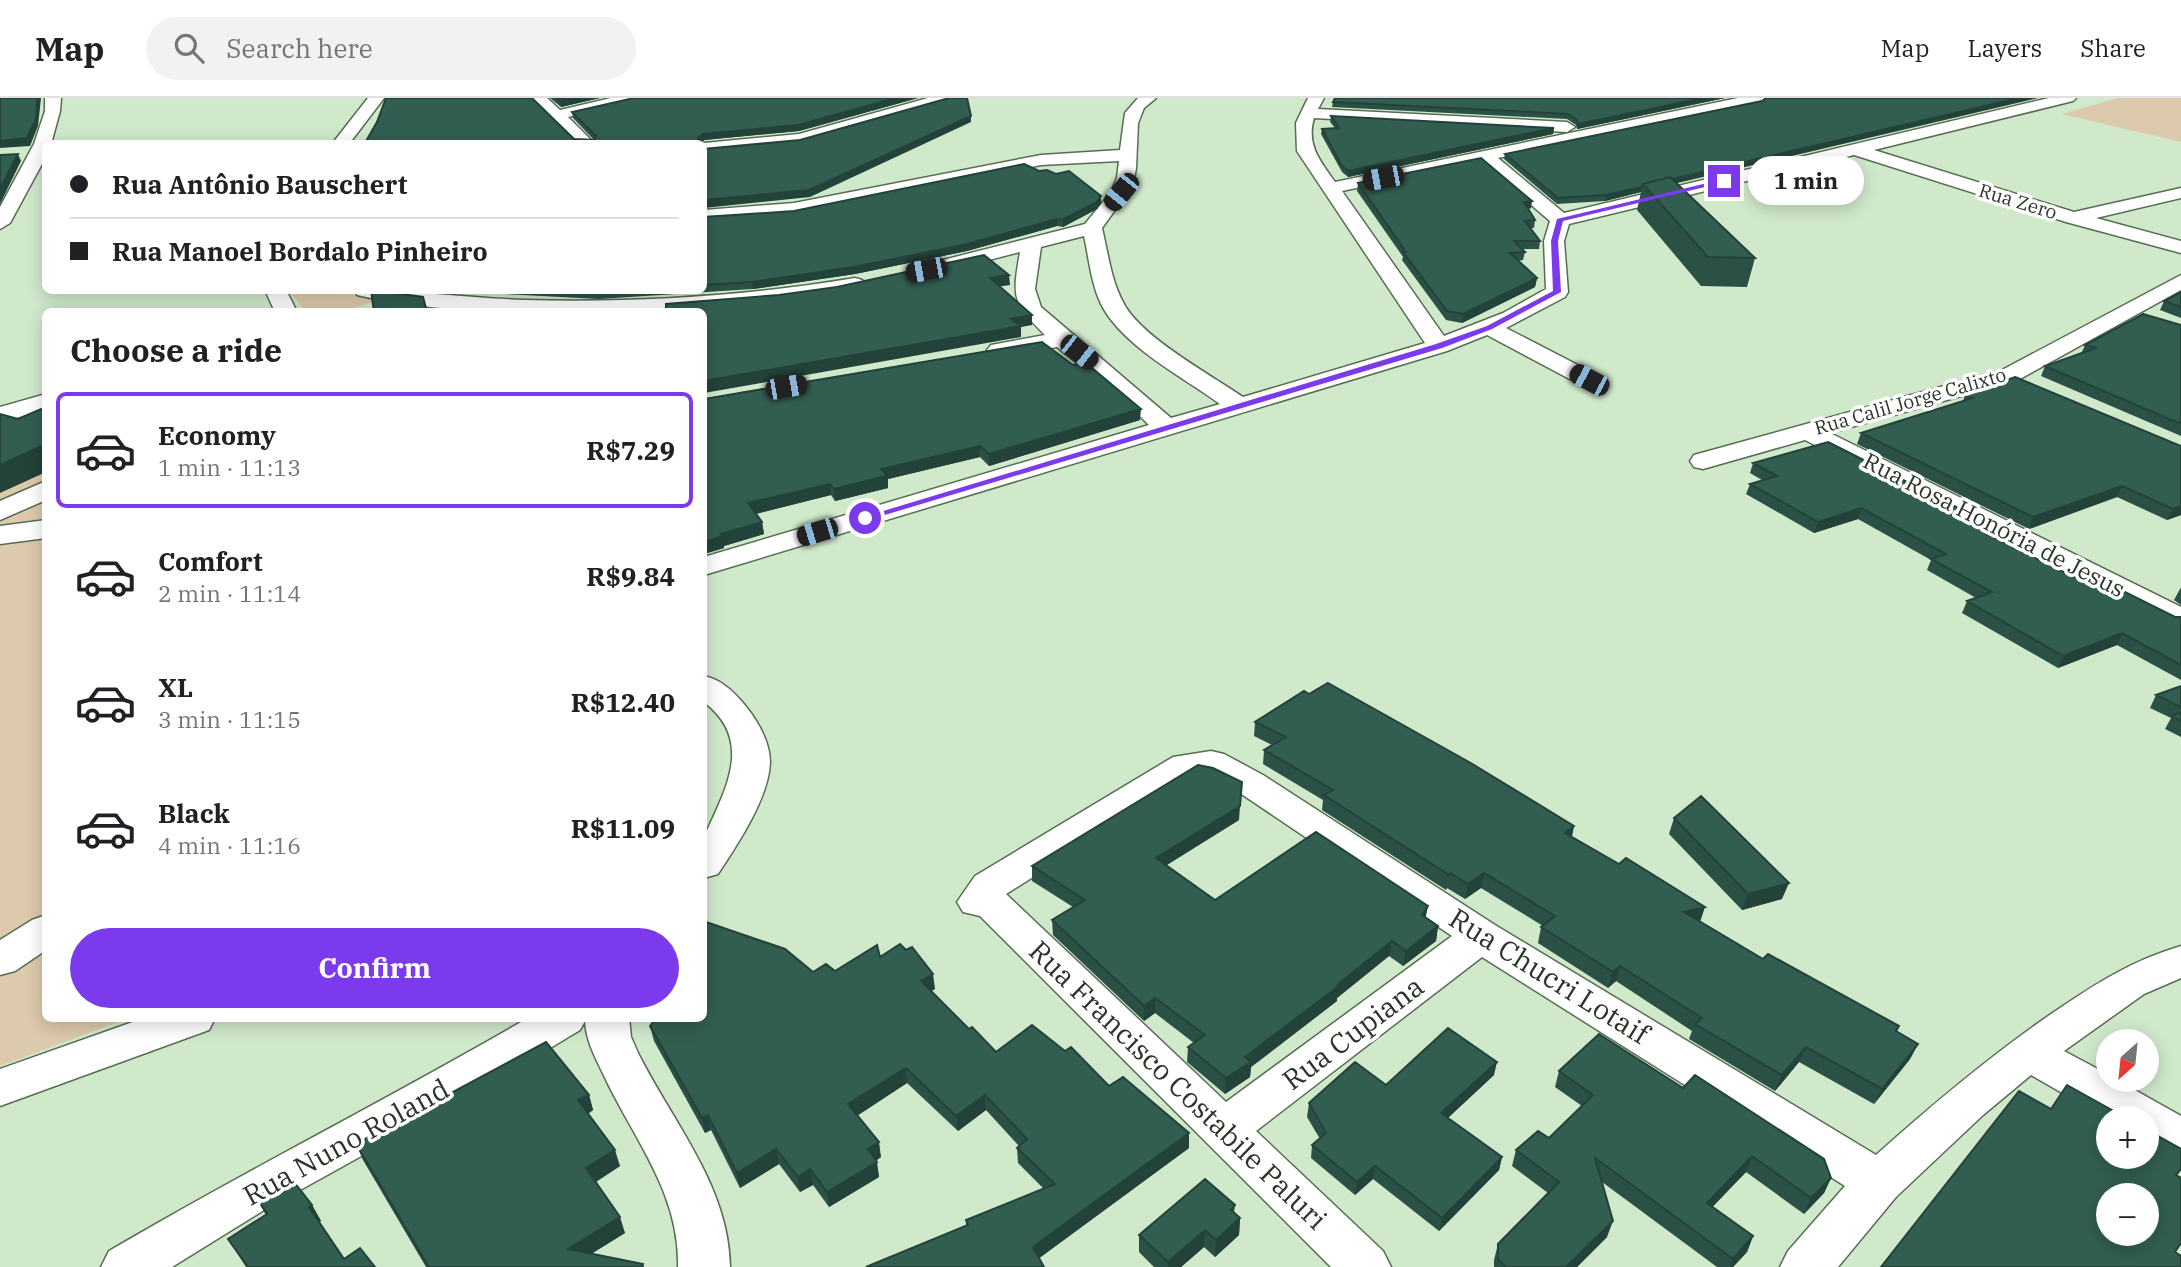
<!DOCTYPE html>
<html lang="en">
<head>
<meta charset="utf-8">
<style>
	body { margin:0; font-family:"IBM Plex Serif",serif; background:#f2f2f2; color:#202124; height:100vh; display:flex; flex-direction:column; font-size:26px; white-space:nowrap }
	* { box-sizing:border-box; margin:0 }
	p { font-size:23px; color:#757577 }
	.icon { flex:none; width:38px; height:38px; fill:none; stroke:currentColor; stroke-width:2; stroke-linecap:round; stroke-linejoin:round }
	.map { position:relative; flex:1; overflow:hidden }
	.side { position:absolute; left:42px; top:210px; width:665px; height:714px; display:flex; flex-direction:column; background:#fff; border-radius:10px; box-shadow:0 4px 18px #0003 }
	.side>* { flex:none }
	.top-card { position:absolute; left:42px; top:42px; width:665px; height:154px; border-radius:10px; box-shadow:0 4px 18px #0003; display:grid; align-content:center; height:154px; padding:0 28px; background:#fff }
	.needle { width:46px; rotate:207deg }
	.tools { position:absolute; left:2096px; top:931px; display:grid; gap:14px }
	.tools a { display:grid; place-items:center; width:63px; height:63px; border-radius:50%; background:#fff; box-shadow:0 4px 18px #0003; font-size:35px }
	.end { position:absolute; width:32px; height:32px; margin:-16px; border:9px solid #7c3aed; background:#fff; box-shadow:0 0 0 4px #fff }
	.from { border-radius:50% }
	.bubble { position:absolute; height:49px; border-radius:24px; background:#fff; box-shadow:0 4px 18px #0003; font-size:23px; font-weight:800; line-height:49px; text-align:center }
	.car { position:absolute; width:21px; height:42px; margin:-21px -10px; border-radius:9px; box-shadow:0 0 5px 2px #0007; background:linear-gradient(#222 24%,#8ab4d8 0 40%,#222 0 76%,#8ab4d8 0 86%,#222 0) }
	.top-card b { display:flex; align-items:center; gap:24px; height:66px; font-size:26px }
	.top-card b+b { border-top:2px solid #e0e0e0 }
	.top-card i { width:18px; height:18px; background:#202124 }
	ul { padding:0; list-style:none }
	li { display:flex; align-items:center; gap:21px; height:116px; margin:0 14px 10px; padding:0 14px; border:4px solid transparent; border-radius:10px }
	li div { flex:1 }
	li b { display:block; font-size:26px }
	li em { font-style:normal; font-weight:800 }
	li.selected { border-color:#7c3aed }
	li>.icon { width:63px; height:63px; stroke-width:1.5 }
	h2 { padding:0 28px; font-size:32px; line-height:84px }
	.action { display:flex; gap:14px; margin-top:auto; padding:14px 28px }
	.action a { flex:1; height:80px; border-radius:42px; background:#7c3aed; color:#fff; font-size:28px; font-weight:800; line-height:80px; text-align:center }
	header { display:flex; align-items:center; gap:42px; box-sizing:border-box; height:98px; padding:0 35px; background:#fff; border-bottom:2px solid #e0e0e0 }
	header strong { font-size:33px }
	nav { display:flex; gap:38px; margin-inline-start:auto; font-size:24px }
	.search { width:490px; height:63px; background:#f2f2f2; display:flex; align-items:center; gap:18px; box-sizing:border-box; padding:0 24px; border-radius:38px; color:#757577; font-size:26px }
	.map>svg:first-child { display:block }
</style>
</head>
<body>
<header>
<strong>Map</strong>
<div class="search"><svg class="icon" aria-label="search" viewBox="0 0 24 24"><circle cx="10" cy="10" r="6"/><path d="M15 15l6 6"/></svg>Search here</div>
<nav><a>Map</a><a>Layers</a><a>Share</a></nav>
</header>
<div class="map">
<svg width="2181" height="1169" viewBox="0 0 2181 1169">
	<rect width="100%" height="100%" fill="#d0e9cb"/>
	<path fill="#ddc9ab" d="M2118,0H2181V44L2062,16Z
		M289,193H326L383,201L343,213H305Z
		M45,322L46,920L127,921L0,968V335Z"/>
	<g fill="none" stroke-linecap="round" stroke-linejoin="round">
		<defs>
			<path id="minor" d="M45,0H61L60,13L51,46H46L43,64L10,125L0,131V109L34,46L45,13Z
				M368,0H384L349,46H332Z
				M530,0H547L560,12L611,0H639L636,3L568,19L595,46H577Z
				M928,0H953L950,3L800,46L704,55L702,46L704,45L799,36Z
				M1138,0H1156L1144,10L1138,25L1136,70L1133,87L1102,130C1108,155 1111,182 1123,204C1139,238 1211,277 1243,299L1425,245L1297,53L1296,25L1308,0H1324L1318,11L1567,24L1575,29L1567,34L1314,20C1306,47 1320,63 1335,84L1738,0H1768L1760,5L1498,60L1564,115L2049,0H2076L2073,3L1874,52L2074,114L2181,90V100L2096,120L2181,143V155L2066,124L1854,57L1569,126L1564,143L1568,194L1565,199L1506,230L1597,277L1601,282L1597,287L1589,289L1581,287L1487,237L1447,253L704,477V459L1149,327L1121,300L1057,249L999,259L991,257L987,252L991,247L1045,237C1012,204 1012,200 1020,154L942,174L935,172L932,168L935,164L1085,126L1111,94L1117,80L1119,63L1041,67L794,117L704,124V112L794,105L1041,57L1120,52L1125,15ZM1481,64L1550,123L1544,143L1546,191L1503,215L1444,238L1342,93ZM1084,138C1089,160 1091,185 1101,206C1122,248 1183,279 1220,306L1171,320L1041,209L1035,191L1041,149Z
				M2181,177V192L2018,282L1830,335L2181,509V530L2170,528L1805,342L1703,371L1694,369L1690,363L1694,357L2002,272Z
				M855,180L862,182L866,186L862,190C772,213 668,214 575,214C503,214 428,214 357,197L355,192C412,192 468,200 525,202C635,205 747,198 855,180Z
				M265,192H286L297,214H275Z
				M46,296V311L0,325V309Z
				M46,383V402L0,422V403Z
				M46,422V440L0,446V428Z
				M704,578C721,582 732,592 743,605C756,620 770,643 770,664C769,700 737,747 718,776L704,780C703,769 700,747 705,737C725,692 755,643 704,604Z
				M1211,653L1224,656L1263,677L1495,827L1876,1057C1933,1006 1991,957 2054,914C2097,885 2131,863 2181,848V880L2144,896L2064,953L2109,977V982H2117L2181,1018V1061L2147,1045V1020L2109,1022L2031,977L1983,1017L1896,1099L1838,1169H1780L1788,1153L1845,1088L1482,859L1256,1033L1383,1153L1391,1169H1331L980,818L963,814L957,804L975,778L1173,659ZM1206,676L1237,693L1452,838L1226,1004L1006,796L1195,677Z
				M46,817V852L15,873L0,877V842L32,822Z
				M144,920H215L209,932L0,1008V971Z
				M528,920H629L631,939L638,955C673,1025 729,1088 730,1169H678C680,1098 637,1045 607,984C598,964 586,945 585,923L580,932L484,990L264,1112L172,1169H101L109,1153C247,1072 390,1000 528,920Z"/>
		</defs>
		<use href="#minor" stroke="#576d53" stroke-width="3"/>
		<use href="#minor" fill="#fff" fill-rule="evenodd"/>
	</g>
	<path fill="#2b5146" d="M550,0H600L561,9Z
		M634,0H918L799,33L704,42L701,46L365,45L574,41L594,42L573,20L572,14Z
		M1335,0H1725L1577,31L1576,27L1567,21L1332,9L1333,4Z
		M1762,3L1676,86L1755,160L1747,189L1701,188L1637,112L1641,94L1605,103L1557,106L1504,61L1505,56Z
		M1331,18L1554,30L1553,36L1348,79L1342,74L1321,36L1322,31L1335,30L1330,24Z
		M1039,73L1101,98V105L1097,111L1063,129L1057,128L967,153L855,176L753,191L599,201L427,192H704V119L794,113Z
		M1358,85L1531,110L1528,111L1535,122L1534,130H1531L1540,143L1539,151H1522L1525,154L1523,162L1518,163L1537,180L1535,189L1462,225L1446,222L1402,162L1403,159L1357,93Z
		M2181,194V220L2160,212L2164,203Z
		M2181,227V338L2041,278L2045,268L2081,256L2085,247Z
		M1965,297L2181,348V417L2167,422L2117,399L2029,431L1857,346L1861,335L1963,303Z
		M704,301L1140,322L989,368L980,359L888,381V390L835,403L831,397L756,416L762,424L764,436L724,448V450L704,456Z
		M1753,365L2000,431L1996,441L2080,482L2175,519H2181V582L2117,547L2058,570L1962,515L1967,503L1976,500L1927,472L1931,462L1858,421L1814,435L1746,396L1750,386L1762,382L1750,375Z
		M2181,490V507L2174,502L2180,491Z
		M2181,588V639L2165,631L2171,620L2150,610L2156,597Z
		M1255,624L1574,728L1572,739L1700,823L1763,861L1918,946L1910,961L1874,1006L1799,964L1775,993L1689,941L1692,933L1616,883L1608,890L1538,845L1541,829L1543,828L1481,790L1465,801L1447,790L1446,792L1322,712L1323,702L1263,666L1264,652L1272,647L1254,638Z
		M1674,720L1782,801L1742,812L1669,736Z
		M1239,722L1167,767L1215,802L1426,819L1438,828L1436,843L1403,868L1389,858L1337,900V903L1251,969L1250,979L1225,996L1187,964L1188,949L1194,945L1155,915L1144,923L1053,837L1052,822L1073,809L1032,783V768Z
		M880,859L935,891L931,893L969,931L996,954L1109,988L1189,1035V1050L1039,1160L966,1128V1122L1044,1091L1018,1065L1017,1050L1019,1048L986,1012L958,1033L907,985L857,1017L881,1059L876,1063L879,1079L829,1109L813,1087L800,1094L779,1066L740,1090L711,1032L705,1035L654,943L650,928L813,874L835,873Z
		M1559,973L1683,990L1831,1080L1824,1095L1804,1116L1746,1074L1712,1109L1753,1138L1747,1154L1733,1169H1717L1602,1084L1607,1139L1577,1169H1494V1162L1498,1146L1548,1095L1512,1068L1516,1052L1549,1040L1582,1008L1555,989Z
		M1494,977L1448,1020L1502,1059L1499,1072L1439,1133L1373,1081L1355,1097L1311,1060L1312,1047L1320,1041L1307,1019L1309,1005L1386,987Z
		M589,997L593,1012L588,1016L620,1068L596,1084L625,1135L591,1156L643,1166L644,1169H426L363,1062L356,1046Z
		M256,1099L312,1107L321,1123L319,1124L344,1161L375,1169H246L228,1141L266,1117Z
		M1235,1107L1234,1115L1240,1120L1239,1137L1215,1159L1204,1149L1181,1169H1154L1139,1154V1137Z"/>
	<path fill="#234239" d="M37,0H41L38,28L30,48L0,50V43Z
		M573,0H600L561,9L560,3Z
		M896,0H918L799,33L704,42L701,46L698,40L703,36Z
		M1703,0H1725L1577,31L1578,26Z
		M2019,0H2038L1648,92L1645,88Z
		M971,18V24L810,99L704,110V102Z
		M1554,30L1553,36L1348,79V73Z
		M18,56L21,63L0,106V91Z
		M1642,89L1641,94L1605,103L1606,97Z
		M1101,98V105L1097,111L1063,129L1062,122Z
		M1532,103L1531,110L1523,112L1524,104Z
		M1057,121V128L967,153L855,176L753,191L752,184Z
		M1009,177L1010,187L990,190V180Z
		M1537,180L1535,189L1462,225L1463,216Z
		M1032,217V227L1021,229V239L704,295V283Z
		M1141,311L1140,322L989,368V356Z
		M46,346V374L0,395V367Z
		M980,348V359L888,381V390L835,403L834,391L881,371Z
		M830,386L831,397L750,417L748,405Z
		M2122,388L2117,399L2029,431L2033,419Z
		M2181,408V417L2167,422L2173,411Z
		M1861,410L1858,421L1814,435L1818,424Z
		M762,424L764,436L724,448V450L704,456V444L721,436Z
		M2000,431L1996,442L1986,436Z
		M2122,535L2117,547L2058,570L2063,558Z
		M1240,708L1239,722L1155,774L1156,760Z
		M1574,728L1570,743L1565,735Z
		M1484,775L1481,790L1465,801L1468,786Z
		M1789,785L1782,801L1742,812L1748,796Z
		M1428,808L1425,823L1422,817Z
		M1705,809L1700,824L1684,814Z
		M1438,828L1436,843L1403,868L1406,853Z
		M1392,843L1389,858L1337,900V903L1251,969L1250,979L1225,996L1226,980L1245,959Z
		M1620,868L1616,883L1608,890L1613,874Z
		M933,876L935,891L922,898L921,883Z
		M1155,900V915L1144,923V908Z
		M1918,946L1910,961L1874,1006L1882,991Z
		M1806,949L1799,964L1775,993L1782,977Z
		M1497,964L1494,977L1439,1028L1441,1015Z
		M906,970L907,985L851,1022L848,1006Z
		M589,997L593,1012L583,1018L578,1002Z
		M985,997L986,1012L958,1033L956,1018Z
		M708,1017L711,1032L705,1035L702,1020Z
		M1189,1035V1050L1034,1164L1033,1149Z
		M879,1044L881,1059L870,1066L868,1051Z
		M776,1051L779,1066L740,1090L737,1075Z
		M615,1052L620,1068L592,1086L586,1070Z
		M1752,1058L1746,1074L1701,1121L1707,1105Z
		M1502,1059L1499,1072L1439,1133L1442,1120Z
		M877,1064L879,1079L829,1109L827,1094Z
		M1375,1068L1373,1081L1355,1097L1357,1084Z
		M810,1071L813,1087L800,1094L798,1079Z
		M1831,1080L1824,1095L1804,1116L1811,1100Z
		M312,1107L321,1123L317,1125L309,1109Z
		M620,1119L625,1135L573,1167L568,1151Z
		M1240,1120L1239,1137L1215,1159L1216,1142Z
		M1613,1123L1607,1139L1577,1169H1566Z
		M1205,1132L1204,1149L1181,1169H1168V1164Z
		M1753,1138L1747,1154L1733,1169H1730L1733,1161Z"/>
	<path fill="#325e51" stroke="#234239" stroke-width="2" fill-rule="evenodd" d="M0,0H37L36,21L27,40L0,43Z
		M386,0H532L574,41L594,42L596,38L572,14L634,0H896L798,27L703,36L698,40L701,46H361L365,45L377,24Z
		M556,0H573L560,3Z
		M949,0H967L971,18L809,92L704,102V51L800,42Z
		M1335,0H1703L1578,26L1577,22L1568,16L1333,4Z
		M1766,0H2019L1672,81L1670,79L1643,86L1642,89L1606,97L1558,100L1505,56L1762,3Z
		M1331,18L1554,30L1348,73L1342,68L1322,31L1339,30Z
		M18,56L0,91V57Z
		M1481,60L1532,103L1524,104L1535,122L1525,123L1540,143H1514L1525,154L1510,155L1537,180L1463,216L1447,213L1403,154H1406L1358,85Z
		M1024,66L1039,73L1047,72L1056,76L1069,73L1101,98L1097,104L1062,122L1057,121L967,146L854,169L752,184L704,187V119L794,113Z
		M1670,79L1755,160L1708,159L1643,86Z
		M984,157L1009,177L990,180L1032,217L1011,221L1021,228L704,283V214H666V206L779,197L837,189Z
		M371,192L423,199L427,214H374Z
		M574,192H615L597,194Z
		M2181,194V209L2164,203Z
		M2143,216L2181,227V326L2045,268L2096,250L2085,247Z
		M1042,244L1073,267L1085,264L1141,311L989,356L980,348L881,371L887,378L834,391L830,386L748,405L762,424L721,436L722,438L704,444V301Z
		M2015,279L2181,348V408L2173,411L2122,388L2033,419L1861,335L1973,300L1965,297Z
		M46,309V346L0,367V316L18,321Z
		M1828,344L2000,431L1986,436L2080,482L2093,478L2175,519H2181V567L2122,535L2063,558L1967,503L1992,494L1931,461L1946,456L1861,410L1818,424L1750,386L1777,378L1753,365Z
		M1328,585L1469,664L1574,728L1565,735L1619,766L1626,760L1705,809L1684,814L1763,861L1768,856L1899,928L1896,933L1918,946L1882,991L1806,949L1782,977L1695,926L1702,920L1620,868L1613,874L1541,829L1555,818L1484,775L1468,786L1450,775L1449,777L1324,697L1333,692L1264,652L1286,639L1255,624L1304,593L1309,596Z
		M2181,588V609L2156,597Z
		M2181,614V623L2172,618Z
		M1198,667L1213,670L1242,684L1240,708L1156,760L1215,802L1316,734L1428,808L1422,817L1438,828L1406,853L1392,843L1337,887L1339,888L1245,959L1251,964L1226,980L1188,949L1205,937L1155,900L1144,908L1052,822L1085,802L1032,768Z
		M1701,698L1789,785L1748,796L1674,720Z
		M706,824L785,851L813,874L826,866L835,873L877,847L880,859L900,846L906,852L912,849L933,876L921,883L969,931L972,929L996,954L1032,927L1065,953L1071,949L1109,988L1123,979L1189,1035L1033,1149L1044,1169H866L968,1127L966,1122L1055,1086L1017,1050L1027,1041L985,997L956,1018L906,970L848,1006L879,1044L868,1051L877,1064L827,1094L810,1071L798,1079L776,1051L737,1075L708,1017L702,1020L650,928L656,920H704V827Z
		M1448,930L1497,964L1441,1015L1502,1059L1442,1120L1375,1068L1357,1084L1312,1047L1326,1035L1309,1005L1355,964L1386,987Z
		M1599,936L1683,990L1695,977L1824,1061L1831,1080L1811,1100L1752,1058L1707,1105L1753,1138L1733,1161L1595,1060L1613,1123L1566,1169H1506L1498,1161V1146L1559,1084L1516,1052L1538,1033L1549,1040L1593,997L1559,973Z
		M546,944L589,997L578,1002L615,1052L586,1070L620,1119L568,1151L643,1166L642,1169H429L356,1046Z
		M2067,987L2126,1020H2109V1059H2147V1032L2181,1051V1071L2176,1077L2181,1080V1145L2175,1154L2181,1158V1169H1881L2019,993L2051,1011ZM2109,1097H2147V1136H2109Z
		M291,1080L312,1107L309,1109L344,1161L360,1150L375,1169H248L228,1141L267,1116L256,1099Z
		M1205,1081L1235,1107L1231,1112L1240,1120L1216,1142L1205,1132L1168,1164L1139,1137Z"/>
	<path fill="#7c3aed" d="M1724,81L1726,84L1563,123L1558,143L1561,194L1492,231L1442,250L868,422L860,420L1436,246L1487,228L1553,193L1551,143L1557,121Z"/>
	<g text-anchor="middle" stroke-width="7" stroke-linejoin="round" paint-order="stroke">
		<g font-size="19" fill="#2b3529" stroke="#fff">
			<text transform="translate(2018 103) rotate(17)" y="7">Rua Zero</text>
			<text transform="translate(1910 303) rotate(-16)" y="7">Rua Calil Jorge Calixto</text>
		</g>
		<g font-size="23" fill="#2b3529" stroke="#fff">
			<text transform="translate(1994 427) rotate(27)" y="8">Rua Rosa Honória de Jesus</text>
		</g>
		<g font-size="28" fill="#2b3529" stroke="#fff">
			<text transform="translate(1549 878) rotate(32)" y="10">Rua Chucri Lotaif</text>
			<text transform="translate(1353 935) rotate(-37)" y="10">Rua Cupiana</text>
			<text transform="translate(1178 987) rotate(44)" y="10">Rua Francisco Costabile Paluri</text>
			<text transform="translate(346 1044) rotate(-29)" y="10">Rua Nuno Roland</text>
		</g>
	</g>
</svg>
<div class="tools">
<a><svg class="needle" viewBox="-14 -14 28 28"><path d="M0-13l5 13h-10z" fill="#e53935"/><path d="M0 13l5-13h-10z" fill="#757577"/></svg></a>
<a>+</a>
<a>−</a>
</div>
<i class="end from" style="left:865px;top:420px"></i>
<i class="end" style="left:1724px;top:83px"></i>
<div class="bubble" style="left:1748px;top:58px;width:116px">1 min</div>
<i class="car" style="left:1383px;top:80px;rotate:259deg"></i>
<i class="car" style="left:1121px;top:94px;rotate:219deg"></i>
<i class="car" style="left:926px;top:172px;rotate:259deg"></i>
<i class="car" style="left:1079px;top:254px;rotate:128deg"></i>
<i class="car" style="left:1589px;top:282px;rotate:298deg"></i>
<i class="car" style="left:786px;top:289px;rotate:80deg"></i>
<i class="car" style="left:817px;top:434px;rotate:253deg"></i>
<div class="top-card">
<b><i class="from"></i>Rua Antônio Bauschert</b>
<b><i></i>Rua Manoel Bordalo Pinheiro</b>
</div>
<section class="side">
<h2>Choose a ride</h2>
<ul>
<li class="selected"><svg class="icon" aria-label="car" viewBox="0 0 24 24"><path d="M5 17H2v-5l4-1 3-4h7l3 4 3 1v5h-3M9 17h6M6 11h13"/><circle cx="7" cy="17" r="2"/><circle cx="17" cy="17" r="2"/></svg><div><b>Economy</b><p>1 min · 11:13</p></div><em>R$7.29</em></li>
<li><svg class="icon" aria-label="car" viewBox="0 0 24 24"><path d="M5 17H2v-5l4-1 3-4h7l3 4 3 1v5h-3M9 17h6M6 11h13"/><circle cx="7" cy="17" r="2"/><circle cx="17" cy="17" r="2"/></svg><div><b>Comfort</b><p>2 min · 11:14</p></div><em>R$9.84</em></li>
<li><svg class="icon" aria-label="car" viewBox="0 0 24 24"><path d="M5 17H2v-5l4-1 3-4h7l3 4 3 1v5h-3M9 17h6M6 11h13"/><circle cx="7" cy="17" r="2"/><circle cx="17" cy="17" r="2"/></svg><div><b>XL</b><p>3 min · 11:15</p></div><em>R$12.40</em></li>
<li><svg class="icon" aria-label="car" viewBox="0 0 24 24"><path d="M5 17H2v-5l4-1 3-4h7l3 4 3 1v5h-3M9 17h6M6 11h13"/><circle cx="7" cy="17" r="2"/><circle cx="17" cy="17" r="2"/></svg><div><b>Black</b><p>4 min · 11:16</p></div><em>R$11.09</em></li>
</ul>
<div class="action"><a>Confirm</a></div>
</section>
</div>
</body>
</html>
